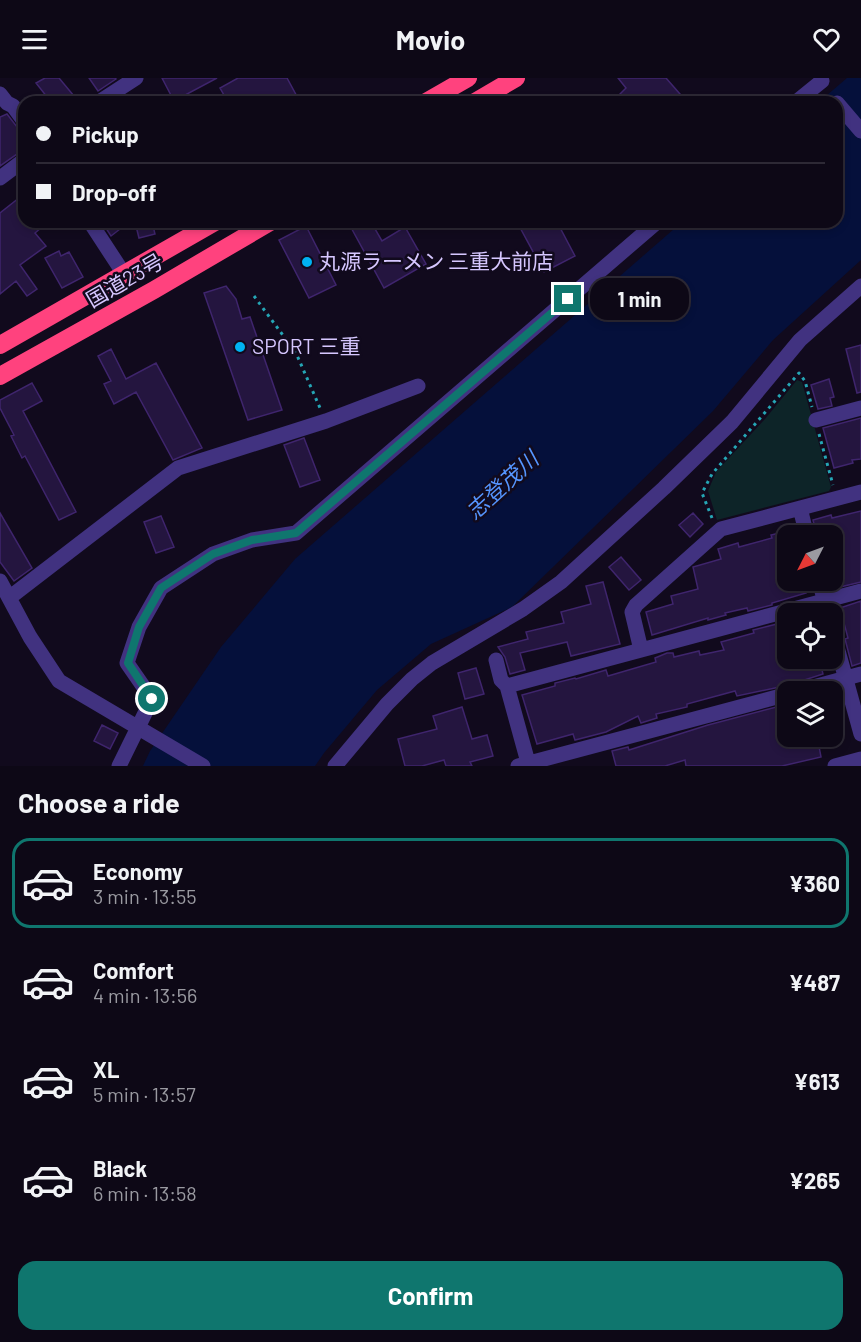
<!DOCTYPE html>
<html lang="en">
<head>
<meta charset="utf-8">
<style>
	body { margin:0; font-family:Barlow,"Noto Sans JP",sans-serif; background:#1b1623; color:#f1f3f6; height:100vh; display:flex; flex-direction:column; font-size:22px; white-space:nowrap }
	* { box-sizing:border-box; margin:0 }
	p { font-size:20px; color:#9a9aa1 }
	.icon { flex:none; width:33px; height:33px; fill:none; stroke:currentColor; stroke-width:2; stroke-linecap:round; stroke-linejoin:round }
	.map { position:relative; height:688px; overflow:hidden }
	.side { display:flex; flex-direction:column; background:#0d0816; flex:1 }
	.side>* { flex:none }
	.guide { position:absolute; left:18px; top:18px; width:825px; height:132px; border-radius:18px; box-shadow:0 3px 9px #0003,0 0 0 2px #2d2935; display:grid; align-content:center; height:132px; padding:0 18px; background:#0d0816 }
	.needle { width:39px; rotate:228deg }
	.fabs { position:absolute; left:777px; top:447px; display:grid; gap:12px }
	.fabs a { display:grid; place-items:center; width:66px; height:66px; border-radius:12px; background:#0d0816; box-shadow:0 3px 9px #0003,0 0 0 2px #2d2935; font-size:30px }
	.end { position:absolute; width:27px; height:27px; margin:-14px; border:8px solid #0f766e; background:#fff; box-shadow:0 0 0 3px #fff }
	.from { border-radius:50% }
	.bubble { position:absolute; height:42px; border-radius:18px; background:#0d0816; box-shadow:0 3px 9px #0003,0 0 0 2px #2d2935; font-size:20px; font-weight:700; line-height:42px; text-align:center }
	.guide b { display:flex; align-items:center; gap:21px; height:57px; font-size:22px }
	.guide b+b { border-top:2px solid #2d2935 }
	.guide i { width:15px; height:15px; background:#f1f3f6 }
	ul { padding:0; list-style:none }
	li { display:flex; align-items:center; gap:18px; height:90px; margin:0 12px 9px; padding:0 6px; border:3px solid transparent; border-radius:18px }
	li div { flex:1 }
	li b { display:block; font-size:22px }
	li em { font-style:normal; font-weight:700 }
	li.current { border-color:#0f766e }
	li>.icon { width:54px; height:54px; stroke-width:1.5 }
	h2 { padding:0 18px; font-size:27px; line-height:72px }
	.cta { display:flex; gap:12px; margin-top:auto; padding:12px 18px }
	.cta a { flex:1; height:69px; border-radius:18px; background:#0f766e; color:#fff; font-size:24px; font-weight:700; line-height:69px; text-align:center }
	header { display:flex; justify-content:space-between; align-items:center; height:78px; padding:0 18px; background:#0d0816; font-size:27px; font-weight:700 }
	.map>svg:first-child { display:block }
</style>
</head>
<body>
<header><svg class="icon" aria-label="menu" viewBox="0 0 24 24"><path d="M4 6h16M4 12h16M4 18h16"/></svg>Movio<svg class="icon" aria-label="heart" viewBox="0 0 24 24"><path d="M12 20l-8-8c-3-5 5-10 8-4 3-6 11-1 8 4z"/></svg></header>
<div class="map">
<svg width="861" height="688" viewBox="0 0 861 688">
	<rect width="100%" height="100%" fill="#110a1d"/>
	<path fill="#0d2428" d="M797,302L802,304L831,409L829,413L717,442L708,413L716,394L765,341Z"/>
	<path fill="#05103b" d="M847,0H861V182L773,262L713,333L512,529L431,566L377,612L324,675L315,688H143L150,673L221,569L295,481L682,144H837V24H819Z"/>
	<path fill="#24153f" stroke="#3f256d" stroke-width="1.5" d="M45,0H59L79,24H51L36,5Z
		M89,0H115L116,1L98,13Z
		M162,0H217L174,23Z
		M238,0H287L300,24H228L220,10Z
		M618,0H666L687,24H627L620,16L626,10Z
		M7,36L17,49L24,53V71L0,88V39Z
		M24,116V144H48L35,155L46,168L20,187L37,211L27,218L16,203L0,216V135Z
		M102,144H129L111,158Z
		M135,144H152L155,156L139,160Z
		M348,144H371L382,163L405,149L426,186L384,210Z
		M517,144H557L575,178L544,194Z
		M306,148L336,207L309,220L279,162Z
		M59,173L61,178L69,174L83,199L62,210L45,180Z
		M226,208L236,221L242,241L250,239L282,332L248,342L204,215Z
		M861,267V314L857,315L846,271Z
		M111,271L126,301L156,285L202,370L173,382L136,314L114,326L104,306L111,303L98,278Z
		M829,301L834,319L830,320L832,328L818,331L811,307Z
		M32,305L42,323L23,333L76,434L59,442L25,378L22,380L11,358L14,357L0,330V322Z
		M861,340V381L852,382L853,385L834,390L823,350Z
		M304,360L320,402L300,409L284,367Z
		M861,433V504L840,509L838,503L832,504V458H817L813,442L831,437L832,440Z
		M0,435L32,490L14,503L0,484Z
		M693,435L703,446L690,459L679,447Z
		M161,438L174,469L156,475L144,444Z
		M788,453V502H802L806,515L772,525V527L748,533L747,530L725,535L726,537L708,542V540L652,557L646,534L673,526L671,518L698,511L693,489L721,481L718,471L738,465L739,469L772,460L771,457Z
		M621,479L641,502L629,512L609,489Z
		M603,504L620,566L571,578L567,564L520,575L525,592L510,596L505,579L498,569L528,561L526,554L564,545L561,534L591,526L586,508Z
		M861,523V585L852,588L845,561L848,560L840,530Z
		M777,546L787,580H819L823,596L789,607L737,618L735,613L687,626V629L656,636L657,640L641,645L638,638L606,654L575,662L573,656L537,666L522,617L555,608V605L575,600L576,601L606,592L608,598L656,584L655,580L667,575H673L674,579L699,573L700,577L724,572L721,564L754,555L753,552Z
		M476,590L484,616L465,621L458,595Z
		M788,626V658H817L821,679L782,688H686L685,682L665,688H616L612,673L628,669L629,672L708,647Z
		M462,629L472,661L487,657L493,678L470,684L472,688H446L444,682L422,688H405L398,661L437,651L433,638Z
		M102,647L118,655L110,671L94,663Z"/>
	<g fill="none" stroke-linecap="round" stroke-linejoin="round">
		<path stroke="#25a6b5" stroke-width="3" stroke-dasharray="3 4.5" stroke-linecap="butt" d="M254,218L296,275L320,330
			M819,356L833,407
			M712,440L702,415L712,396L799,295L805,303L812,329"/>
		<path stroke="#413280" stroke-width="15" d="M0,16L7,25L13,28L24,43
			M99,24L136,0
			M796,24L822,3
			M837,25L861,53
			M0,100L24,82
			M90,144L124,196
			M816,342L861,330
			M800,430L807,458
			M819,502L828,536
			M0,503L30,559L59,603L203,688
			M9,520L178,390L326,343L418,308
			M832,551L861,656
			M641,572L632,534L636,527L721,451L861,414
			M496,582L501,602L507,608L529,688
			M507,608L861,513
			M795,614L861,596
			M119,688L152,621L127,585L139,549L161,510L213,476L252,462L296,455L657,144
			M335,688L387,626L412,601L432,585L523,531L561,504L664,410L732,344L800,262L861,208
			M518,688L788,616
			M835,688L861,681"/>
		<path stroke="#ff427e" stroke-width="18" d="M426,24L468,0
			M475,24L516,0
			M0,267L215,144
			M0,298L154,212L270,144"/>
	</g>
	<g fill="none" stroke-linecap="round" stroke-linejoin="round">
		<path stroke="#0f766e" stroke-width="8" d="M152,621L128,585L139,549L161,510L213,476L252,462L296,455L568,221"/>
	</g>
	<g fill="#00b2f2" stroke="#110a1d" stroke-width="2">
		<circle cx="307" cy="184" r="6"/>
		<circle cx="240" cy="269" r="6"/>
	</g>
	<g text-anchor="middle" stroke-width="5" stroke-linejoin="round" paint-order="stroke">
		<g font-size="21" fill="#d6c7ff" stroke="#110a1d" text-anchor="start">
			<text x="319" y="191">丸源ラーメン 三重大前店</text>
			<text x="252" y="276">SPORT 三重</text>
		</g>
		<g font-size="21" fill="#d6c7ff" stroke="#110a1d">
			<text transform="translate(125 203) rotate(-30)" y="7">国道23号</text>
		</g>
		<g font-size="22" font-style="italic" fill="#5595ff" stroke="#110a1d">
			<text transform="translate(502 407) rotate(-42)" y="8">志登茂川</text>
		</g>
	</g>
</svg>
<div class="fabs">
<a><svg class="needle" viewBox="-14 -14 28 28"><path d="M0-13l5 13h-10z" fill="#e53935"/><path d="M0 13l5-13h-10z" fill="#9a9aa1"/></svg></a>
<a><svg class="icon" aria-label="locate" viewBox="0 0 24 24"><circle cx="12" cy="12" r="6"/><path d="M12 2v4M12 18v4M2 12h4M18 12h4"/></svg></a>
<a><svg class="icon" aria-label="layers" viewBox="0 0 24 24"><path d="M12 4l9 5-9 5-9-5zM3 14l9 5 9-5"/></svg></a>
</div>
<i class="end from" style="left:152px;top:621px"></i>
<i class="end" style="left:568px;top:221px"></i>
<div class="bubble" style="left:590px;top:200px;width:99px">1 min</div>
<div class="guide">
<b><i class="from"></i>Pickup</b>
<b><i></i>Drop-off</b>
</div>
</div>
<section class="side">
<h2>Choose a ride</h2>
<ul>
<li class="current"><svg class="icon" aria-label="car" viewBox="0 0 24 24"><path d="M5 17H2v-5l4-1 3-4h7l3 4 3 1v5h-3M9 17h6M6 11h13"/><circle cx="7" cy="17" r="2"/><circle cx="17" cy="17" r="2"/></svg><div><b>Economy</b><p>3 min · 13:55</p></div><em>¥360</em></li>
<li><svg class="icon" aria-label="car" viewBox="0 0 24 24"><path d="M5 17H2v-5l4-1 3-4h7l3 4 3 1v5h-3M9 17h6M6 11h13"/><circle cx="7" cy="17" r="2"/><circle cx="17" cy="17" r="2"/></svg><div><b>Comfort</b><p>4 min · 13:56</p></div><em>¥487</em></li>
<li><svg class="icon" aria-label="car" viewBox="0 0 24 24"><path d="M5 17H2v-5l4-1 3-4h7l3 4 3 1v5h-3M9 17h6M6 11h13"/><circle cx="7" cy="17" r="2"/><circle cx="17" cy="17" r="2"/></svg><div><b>XL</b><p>5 min · 13:57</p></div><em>¥613</em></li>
<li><svg class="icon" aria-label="car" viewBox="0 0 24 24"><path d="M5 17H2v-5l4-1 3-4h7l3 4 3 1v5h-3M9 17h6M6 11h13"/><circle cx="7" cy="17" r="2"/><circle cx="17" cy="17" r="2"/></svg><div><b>Black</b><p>6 min · 13:58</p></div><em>¥265</em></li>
</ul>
<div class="cta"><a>Confirm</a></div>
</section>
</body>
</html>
